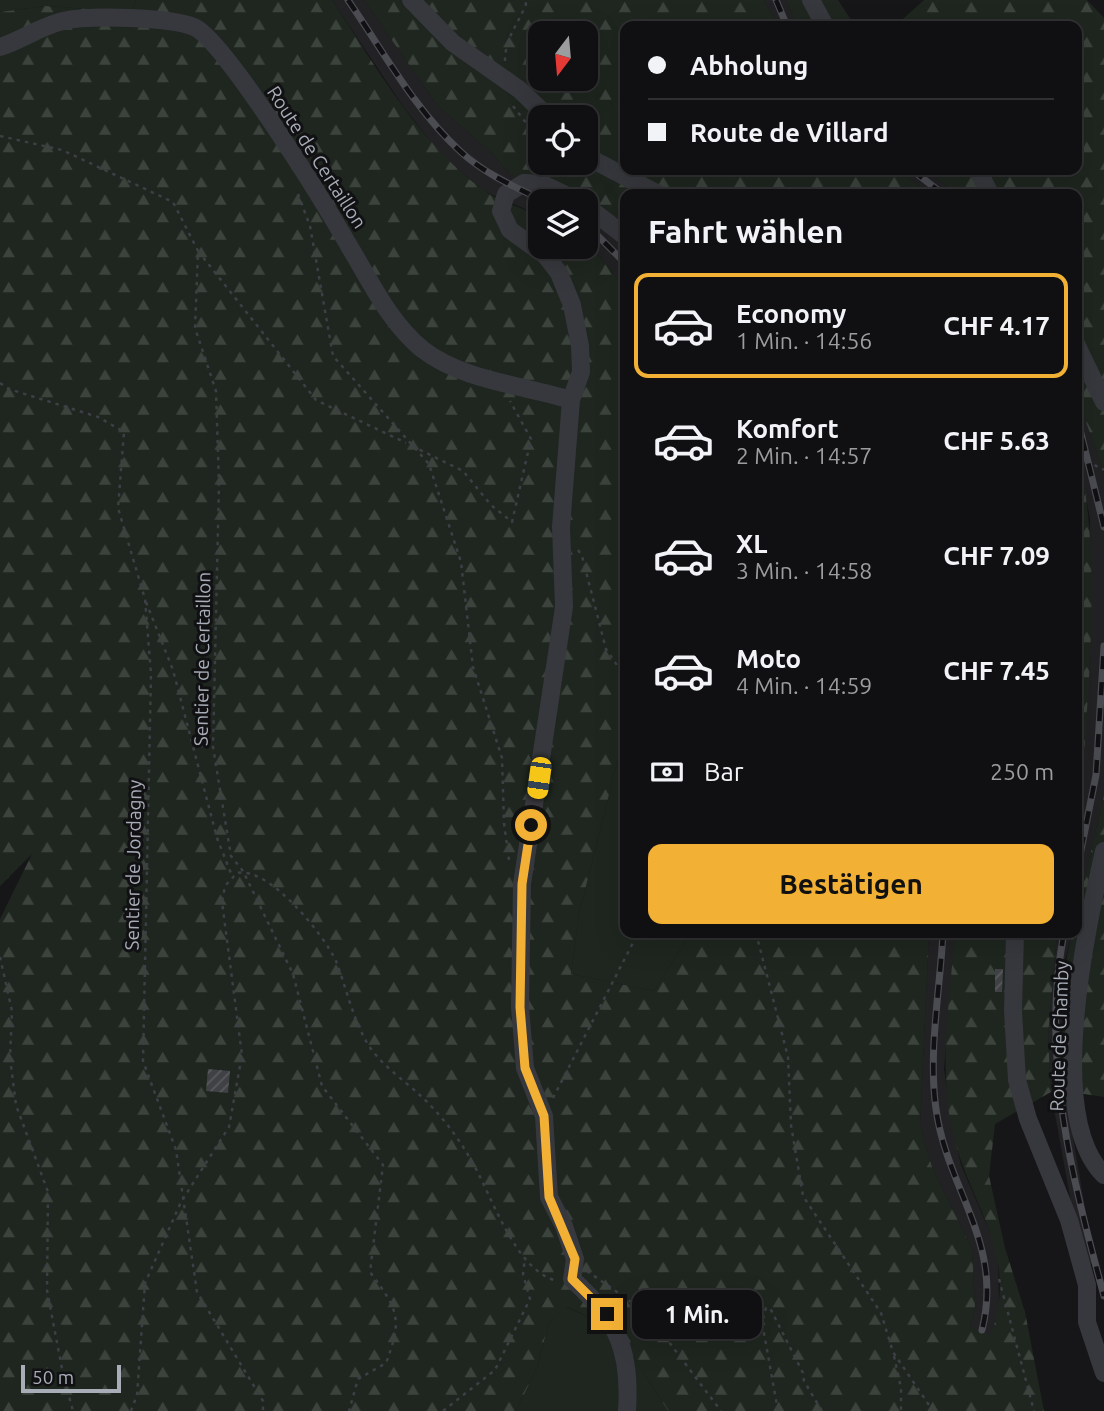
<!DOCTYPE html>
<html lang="de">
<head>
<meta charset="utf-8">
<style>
	body { margin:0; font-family:Ubuntu,sans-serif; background:#19191b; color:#f1f3f6; height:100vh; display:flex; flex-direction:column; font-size:26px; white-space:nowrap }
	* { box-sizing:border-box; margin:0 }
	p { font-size:23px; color:#9c9d9f }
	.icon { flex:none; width:38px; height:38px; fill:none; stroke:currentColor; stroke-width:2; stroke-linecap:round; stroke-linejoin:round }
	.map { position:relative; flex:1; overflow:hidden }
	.drawer { position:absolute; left:620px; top:189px; width:462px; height:749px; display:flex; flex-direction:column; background:#101012; border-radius:14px; box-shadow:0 7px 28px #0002,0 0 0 2px #303032 }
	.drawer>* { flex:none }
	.hud { position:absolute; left:620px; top:21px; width:462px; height:154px; border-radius:14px; box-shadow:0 7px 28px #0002,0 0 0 2px #303032; display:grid; align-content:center; height:154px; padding:0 28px; background:#101012 }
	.needle { width:46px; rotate:196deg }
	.fabs { position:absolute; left:528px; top:21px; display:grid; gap:14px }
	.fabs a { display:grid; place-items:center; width:70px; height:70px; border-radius:14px; background:#101012; box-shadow:0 7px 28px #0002,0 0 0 2px #303032; font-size:35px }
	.scale { position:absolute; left:21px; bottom:18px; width:100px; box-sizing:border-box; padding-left:7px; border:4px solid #a8adb8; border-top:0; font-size:19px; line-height:24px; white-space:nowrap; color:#a8adb8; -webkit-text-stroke:5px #111113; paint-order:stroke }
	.end { position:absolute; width:32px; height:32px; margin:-16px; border:9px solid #f2b134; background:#111; box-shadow:0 0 0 4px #111 }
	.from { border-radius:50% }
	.bubble { position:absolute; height:49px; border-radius:14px; background:#101012; box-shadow:0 7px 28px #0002,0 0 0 2px #303032; font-size:23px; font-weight:600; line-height:49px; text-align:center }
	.car { position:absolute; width:21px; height:42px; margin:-21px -10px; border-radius:9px; box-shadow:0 0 5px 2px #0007; background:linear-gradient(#f5c518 24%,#345 0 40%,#f5c518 0 76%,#345 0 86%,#f5c518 0) }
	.hud b { display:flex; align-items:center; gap:24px; height:66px; font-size:26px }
	.hud b+b { border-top:2px solid #303032 }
	.hud i { width:18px; height:18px; background:#f1f3f6 }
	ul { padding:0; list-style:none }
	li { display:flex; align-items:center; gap:21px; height:105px; margin:0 14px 10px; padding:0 14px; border:4px solid transparent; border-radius:14px }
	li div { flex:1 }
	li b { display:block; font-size:26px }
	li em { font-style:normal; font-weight:600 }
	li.current { border-color:#f2b134 }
	li>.icon { width:63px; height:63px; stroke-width:1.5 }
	h2 { padding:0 28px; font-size:32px; line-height:84px }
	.pay { display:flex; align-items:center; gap:18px; height:77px; padding:0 28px; font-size:26px }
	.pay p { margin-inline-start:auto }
	.cta { display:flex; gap:14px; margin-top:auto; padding:14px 28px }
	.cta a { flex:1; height:80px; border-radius:14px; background:#f2b134; color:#111; font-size:28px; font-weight:600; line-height:80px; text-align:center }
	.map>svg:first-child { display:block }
</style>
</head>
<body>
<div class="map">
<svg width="1104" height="1411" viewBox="0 0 1104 1411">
	<defs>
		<pattern id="forest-firs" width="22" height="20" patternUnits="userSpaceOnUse" patternTransform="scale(1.75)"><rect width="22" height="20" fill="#1e261f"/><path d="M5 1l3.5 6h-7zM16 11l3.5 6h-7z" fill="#3c433d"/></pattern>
		<pattern id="building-hatch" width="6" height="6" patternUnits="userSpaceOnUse" patternTransform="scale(1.75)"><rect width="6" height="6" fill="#404145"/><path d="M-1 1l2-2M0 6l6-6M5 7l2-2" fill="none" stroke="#595a5e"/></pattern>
	</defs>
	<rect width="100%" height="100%" fill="#161618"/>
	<path fill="#222225" d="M332,0H364L437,105L494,155L509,173L568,201H541V216L484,191L442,156L403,106Z
		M764,0H786L797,26H779Z
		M899,170H926L957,194H929Z
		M586,212L625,240V288L586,240Z
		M1076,394L1104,473V795L1076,915V829L1081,804L1090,519L1076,444Z
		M929,933H955L944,1069L951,1124L961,1165L998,1251L999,1311L991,1336L970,1328L975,1307L972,1249L932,1167L920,1126Z
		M1057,933H1072L1063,968L1060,1037L1065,1091L1092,1248L1101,1272L1088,1261L1071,1202L1051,1092L1048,1036Z"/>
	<path fill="#1e261f" d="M0,0H136L132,12L45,6L0,12Z
		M625,731V933H691L654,991L571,974L579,914Z
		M566,1307L616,1329L668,1411H516L537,1368L549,1322Z"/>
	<path fill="url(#forest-firs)" fill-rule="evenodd" d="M136,0H332C376,66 417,141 482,189C498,201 522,208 541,216V247H586V240L625,288V731L579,914L571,974L654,991L691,933H929L920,1126L932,1167L972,1249L975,1307L970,1328L991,1335C1021,1249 967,1205 951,1125C939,1062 950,997 955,933H1057L1048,1036L1051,1092L995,1124L989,1176L1005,1248L1025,1312L1044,1411H668L616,1329L567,1307L549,1322L537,1368L516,1411H0V919L32,854L0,886V12L45,6L132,12Z
		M364,0H764L779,26H625V170H899L929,194H625V240L586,212L509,173L494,155L437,105ZM541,33H586V79H541ZM541,117H586V163H541Z
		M786,0H838L855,26H797Z
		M924,0H1087L1104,18V473L1076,394V194H957L926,170H1076V26H895Z
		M1076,444C1104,554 1087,690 1081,804L1076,829Z
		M1104,795V1097L1065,1091C1060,1037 1059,985 1072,933H1076V915Z"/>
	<path fill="url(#building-hatch)" d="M995,969H1003L1002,992H995Z
		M208,1069L230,1071L228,1093L206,1091Z"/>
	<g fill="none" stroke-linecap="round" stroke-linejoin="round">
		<path stroke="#3d3f44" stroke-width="2.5" stroke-dasharray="3.5 5" stroke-linecap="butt" d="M505,61C505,37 518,25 526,4L525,0
			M513,106L541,142
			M0,136L62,150L173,202L198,251L195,328L216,391L219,484L213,747L231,856L243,871L293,974L322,1086L383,1165L370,1272C398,1310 403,1318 386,1363L358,1379L349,1411
			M298,194L310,226L333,356L429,464L461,562L473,667L502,758L504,823L509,860
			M198,251L316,400L406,443
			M0,383L9,389L98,417L124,432L118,508L145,599L151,674L143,1061L176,1150L197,1292L263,1401V1411
			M412,446L463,471L491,505L512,522L531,439L510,401
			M1076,449L1081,458L1104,470
			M578,550L582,556L606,649L625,677
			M146,602L173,670L217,838L232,876
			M756,933L788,1057L791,1125L803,1196L881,1313L893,1352L933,1411
			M0,957L12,1011L10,1058L16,1105L48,1192L47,1290L63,1374L73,1411
			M553,1098L638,933
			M587,1271L647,1313L721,1411
			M999,1279L1034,1411
			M894,1356L901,1388V1411
			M131,1411L137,1395L145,1283L181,1202L229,1127L242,1055L222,902L225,886L237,873C269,866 324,935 336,961C346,987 352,1016 366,1041C378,1063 404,1080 422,1097C441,1115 458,1137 471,1160C492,1195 515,1272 558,1281
			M443,1411L495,1370L530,1299L523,1274L525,1258
			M778,1411L762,1322L766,1308H770L803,1373L804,1381L822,1411"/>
		<path stroke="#37383d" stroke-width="18" d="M411,0L453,43L520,90L548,117
			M811,0L825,26
			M0,47C22,40 41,26 63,21C89,15 170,17 194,27C224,39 328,209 349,246C371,282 389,322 422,349C463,381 523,385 571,400
			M586,156L658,194
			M978,170L990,194
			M578,201L543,184L524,183L506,194L501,211L510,230L546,256L559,273L572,305L580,346L581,372L571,400L561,527L564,607L522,884L520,1007L525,1068L544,1116L549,1197L564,1226L575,1259L572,1279C618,1321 631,1350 627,1411
			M586,206L625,236
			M1076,344L1104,402
			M1104,851C1087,926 1044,1116 1104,1175
			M1015,933L1013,1011L1017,1080L1028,1119L1069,1220L1087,1285V1322L1104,1373"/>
		<defs>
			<path id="rail" d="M348,0C383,51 415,110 461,152C485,174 515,187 544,201
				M776,0L787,26
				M912,170L943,194
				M586,224L625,263
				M1076,413L1104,527
				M1076,875L1096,775L1104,646
				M943,933C940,990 928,1052 936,1109C947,1190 1004,1243 982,1330
				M1064,933C1040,1056 1072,1178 1104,1296"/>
		</defs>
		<use href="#rail" stroke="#4a4c52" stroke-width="7"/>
		<use href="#rail" stroke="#111113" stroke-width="4.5" stroke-dasharray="13" stroke-linecap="butt"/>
	</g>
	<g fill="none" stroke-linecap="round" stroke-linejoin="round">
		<path stroke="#f2b134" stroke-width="9" d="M531,825L522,884L520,1007L525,1068L544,1116L549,1197L575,1259L572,1279L607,1314"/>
	</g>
	<g text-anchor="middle" stroke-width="6" stroke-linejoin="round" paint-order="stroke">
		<g font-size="19" fill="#a8adb8" stroke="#111113">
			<text transform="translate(317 157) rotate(57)" y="7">Route de Certaillon</text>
			<text transform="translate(202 659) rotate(-89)" y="7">Sentier de Certaillon</text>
			<text transform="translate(133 865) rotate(-89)" y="7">Sentier de Jordagny</text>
			<text transform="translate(1059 1036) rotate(-88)" y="7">Route de Chamby</text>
		</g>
	</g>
</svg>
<div class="fabs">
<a><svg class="needle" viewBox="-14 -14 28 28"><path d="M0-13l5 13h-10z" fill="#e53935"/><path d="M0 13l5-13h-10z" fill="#9c9d9f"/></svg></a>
<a><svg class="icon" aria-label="locate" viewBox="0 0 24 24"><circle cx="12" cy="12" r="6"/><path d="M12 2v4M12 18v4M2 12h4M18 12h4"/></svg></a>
<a><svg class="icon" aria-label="layers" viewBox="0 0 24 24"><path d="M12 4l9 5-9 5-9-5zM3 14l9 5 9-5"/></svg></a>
</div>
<div class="scale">50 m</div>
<i class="end from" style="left:531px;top:825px"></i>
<i class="end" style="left:607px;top:1314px"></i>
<div class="bubble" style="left:632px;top:1290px;width:130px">1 Min.</div>
<i class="car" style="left:539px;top:778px;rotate:188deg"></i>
<div class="hud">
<b><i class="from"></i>Abholung</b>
<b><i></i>Route de Villard</b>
</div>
<section class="drawer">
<h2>Fahrt wählen</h2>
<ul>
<li class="current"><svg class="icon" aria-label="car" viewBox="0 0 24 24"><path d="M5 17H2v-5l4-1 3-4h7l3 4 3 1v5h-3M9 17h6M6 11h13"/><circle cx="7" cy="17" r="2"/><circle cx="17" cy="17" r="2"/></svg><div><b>Economy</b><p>1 Min. · 14:56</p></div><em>CHF 4.17</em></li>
<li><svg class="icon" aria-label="car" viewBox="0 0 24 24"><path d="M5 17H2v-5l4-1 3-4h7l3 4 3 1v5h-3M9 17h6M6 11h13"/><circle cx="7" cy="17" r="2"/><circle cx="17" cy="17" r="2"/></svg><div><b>Komfort</b><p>2 Min. · 14:57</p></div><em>CHF 5.63</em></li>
<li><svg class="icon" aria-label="car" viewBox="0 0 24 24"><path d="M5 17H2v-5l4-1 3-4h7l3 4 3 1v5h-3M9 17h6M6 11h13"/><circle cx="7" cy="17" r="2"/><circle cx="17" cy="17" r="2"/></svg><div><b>XL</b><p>3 Min. · 14:58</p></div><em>CHF 7.09</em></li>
<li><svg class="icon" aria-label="car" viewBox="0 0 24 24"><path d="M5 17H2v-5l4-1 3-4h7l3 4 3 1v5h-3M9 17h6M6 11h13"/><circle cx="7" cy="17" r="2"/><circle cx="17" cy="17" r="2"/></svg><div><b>Moto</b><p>4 Min. · 14:59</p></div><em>CHF 7.45</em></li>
</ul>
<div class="pay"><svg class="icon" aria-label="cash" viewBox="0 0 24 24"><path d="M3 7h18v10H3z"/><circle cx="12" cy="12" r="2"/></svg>Bar<p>250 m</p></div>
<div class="cta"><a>Bestätigen</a></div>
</section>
</div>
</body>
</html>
